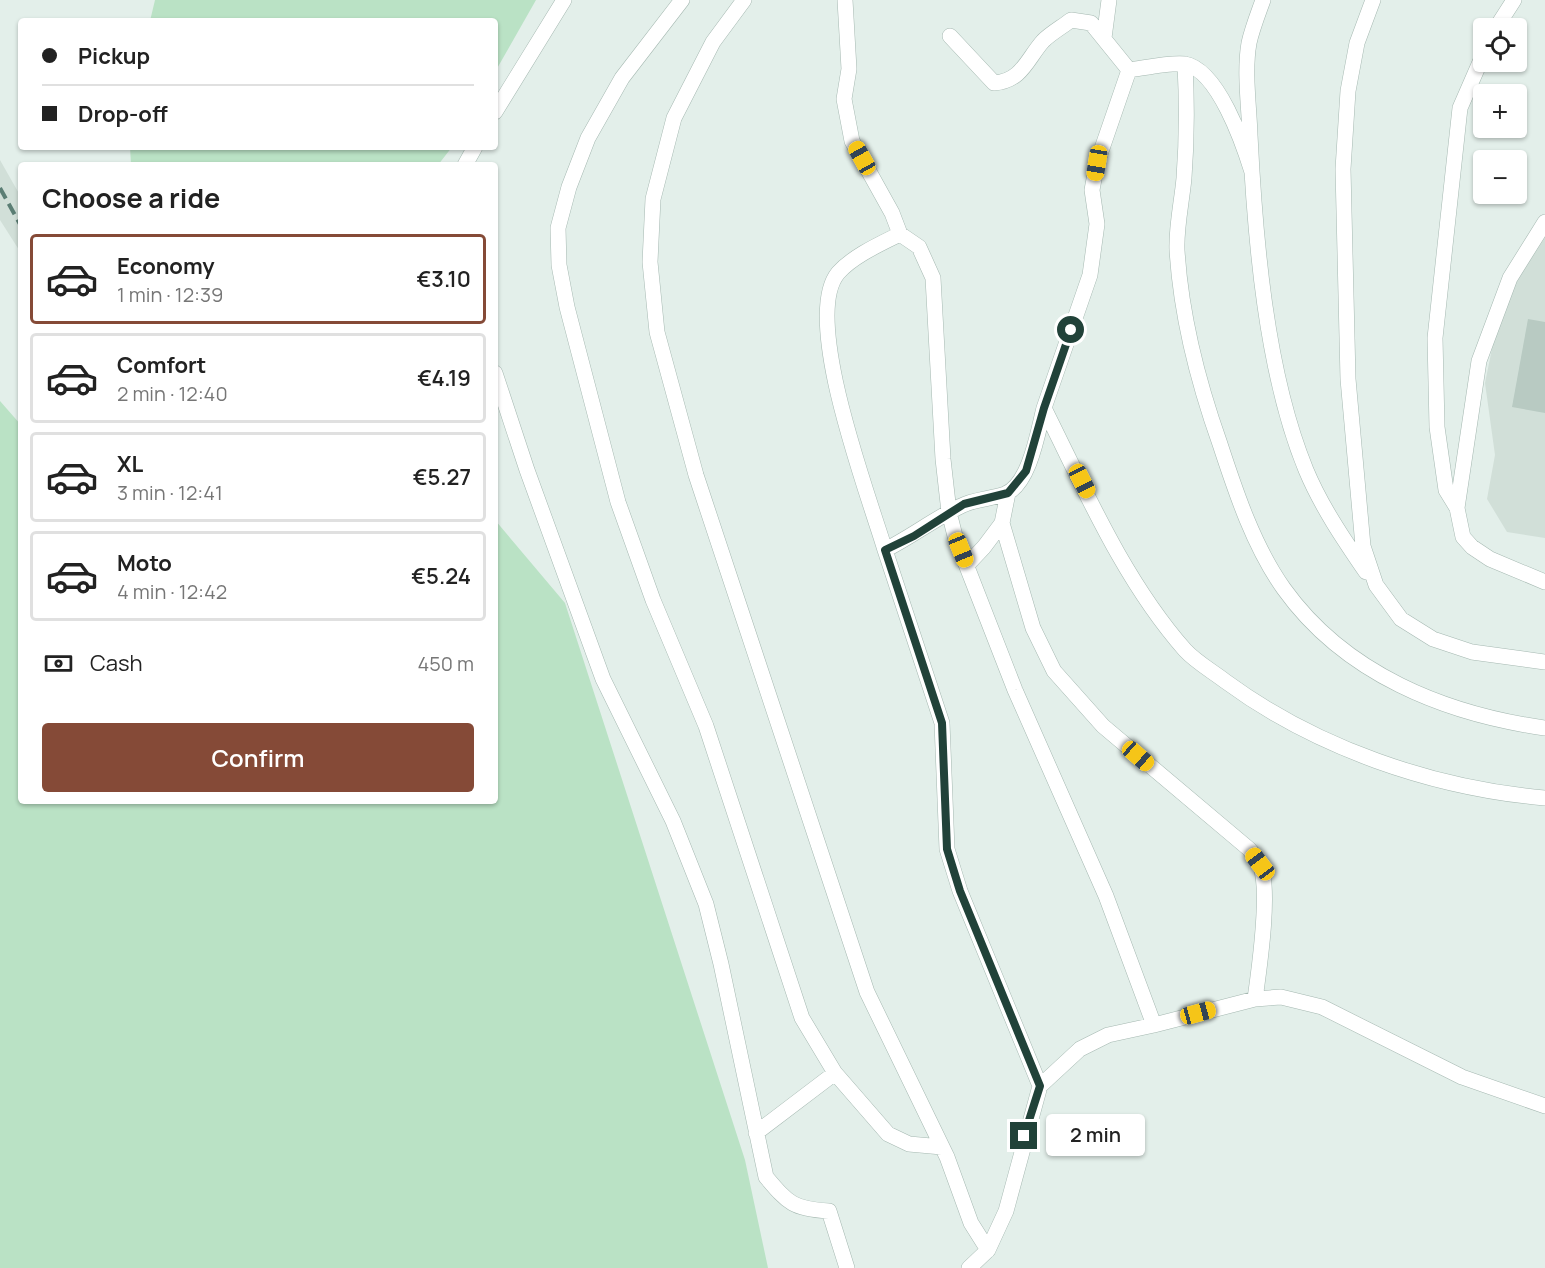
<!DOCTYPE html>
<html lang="en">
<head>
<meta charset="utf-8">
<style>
	body { margin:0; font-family:Manrope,sans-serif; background:#f2f2f2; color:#222; height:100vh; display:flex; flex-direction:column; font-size:22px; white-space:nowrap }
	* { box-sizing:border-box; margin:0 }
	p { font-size:20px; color:#767676 }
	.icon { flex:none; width:33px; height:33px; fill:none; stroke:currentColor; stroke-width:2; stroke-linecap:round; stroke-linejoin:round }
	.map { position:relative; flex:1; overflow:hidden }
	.drawer { position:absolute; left:18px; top:162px; width:480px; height:642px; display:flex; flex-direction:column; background:#fff; border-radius:6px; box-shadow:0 2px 4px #0004 }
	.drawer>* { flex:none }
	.top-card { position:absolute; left:18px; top:18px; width:480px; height:132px; border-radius:6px; box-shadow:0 2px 4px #0004; display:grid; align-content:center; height:132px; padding:0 24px; background:#fff }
	.buttons { position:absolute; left:1473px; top:18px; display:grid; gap:12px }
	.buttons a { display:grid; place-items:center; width:54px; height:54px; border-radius:6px; background:#fff; box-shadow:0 2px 4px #0004; font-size:30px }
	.end { position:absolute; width:27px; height:27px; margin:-14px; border:8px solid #214239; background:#fff; box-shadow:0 0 0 3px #fff }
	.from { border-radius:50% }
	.bubble { position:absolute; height:42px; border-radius:6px; background:#fff; box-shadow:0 2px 4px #0004; font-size:20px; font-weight:600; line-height:42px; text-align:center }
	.car { position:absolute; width:18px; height:36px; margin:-18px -9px; border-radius:8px; box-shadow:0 0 4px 2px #0007; background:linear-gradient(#f5c518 24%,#345 0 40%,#f5c518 0 76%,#345 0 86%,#f5c518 0) }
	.top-card b { display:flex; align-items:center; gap:21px; height:57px; font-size:22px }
	.top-card b+b { border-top:2px solid #e0e0e0 }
	.top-card i { width:15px; height:15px; background:#222 }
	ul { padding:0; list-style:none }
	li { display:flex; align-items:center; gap:18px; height:90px; margin:0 12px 9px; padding:0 12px; border:3px solid #e0e0e0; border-radius:6px }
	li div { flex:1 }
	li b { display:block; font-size:22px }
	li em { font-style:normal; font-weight:600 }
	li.current { border-color:#854a37 }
	li>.icon { width:54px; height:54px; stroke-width:1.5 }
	h2 { padding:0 24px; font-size:27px; line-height:72px }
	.pay { display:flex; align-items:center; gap:15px; height:66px; padding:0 24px; font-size:22px }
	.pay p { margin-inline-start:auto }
	.button { display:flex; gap:12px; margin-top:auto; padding:12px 24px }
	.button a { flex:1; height:69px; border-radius:6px; background:#854a37; color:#fff; font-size:24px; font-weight:600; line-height:69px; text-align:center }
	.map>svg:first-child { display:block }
</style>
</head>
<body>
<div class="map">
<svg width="1545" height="1268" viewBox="0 0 1545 1268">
	<rect width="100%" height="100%" fill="#e3efea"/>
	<path fill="#d1dfd8" d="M0,160L21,197V253L0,220Z
		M1545,230V538L1507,532L1487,499L1495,455L1485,383L1496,329L1519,272Z"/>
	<path fill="#bae2c5" d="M155,0H536L495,72V21H150Z
		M130,147H452L438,165H131Z
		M0,401L21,425V801H495V520L565,603L745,1160L768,1268H0Z"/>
	<path fill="#b8cac2" d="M1528,319L1545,322V413L1512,407Z"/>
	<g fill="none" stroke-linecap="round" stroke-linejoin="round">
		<defs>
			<path id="minor" d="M682,0L622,78L588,138L569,187L558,228L559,265L567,307L618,502L653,600L706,726L802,1018L835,1073L756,1133
				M744,0L713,42L674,118L653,199L650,262L657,332L696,475L867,992L947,1157L971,1223L988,1250L969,1268
				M845,0L849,69L844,99L852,141L892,213L900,234
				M1263,0C1258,14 1252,29 1249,43C1244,72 1249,105 1250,135C1255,239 1266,373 1306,470C1321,506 1344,540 1366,572
				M1373,0L1357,43L1348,91L1343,169L1348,379L1363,546L1376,585L1401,619L1433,639L1472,652L1545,662
				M1496,28L1514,0
				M950,36L994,83C1022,81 1027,59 1043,41C1051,33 1062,27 1071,20L1091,23L1129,70
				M1104,38L1109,0
				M1185,64C1187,103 1187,139 1184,178C1182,201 1176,227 1177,250C1181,316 1198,382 1220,444C1236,493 1254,547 1284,589C1345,674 1445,714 1545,728
				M495,112L564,0
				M465,165L475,147
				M1252,172C1243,143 1218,70 1185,64C1171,62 1144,68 1129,70L1097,163L1092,190L1097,224L1090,275L1044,408C1085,490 1124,581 1185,650C1196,662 1212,671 1225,681C1316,748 1432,788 1545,798
				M1545,222L1510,278L1479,361L1457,508L1463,537L1472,547L1490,559L1545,582
				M495,373L527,470L603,679L673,821L706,904L721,964L766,1177C788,1203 793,1209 829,1211L847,1268
				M1457,508L1446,490L1437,427L1435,338L1460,108L1484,53
				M1002,523L1033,628L1054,671L1103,726L1249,849C1253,854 1258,859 1260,864C1271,890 1259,970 1255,999L1281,997L1322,1007L1462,1077L1545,1106
				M885,550L942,723L947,849L960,891L1040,1086
				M967,565L984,547L1002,523L1008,493
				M1154,1025L1255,999
				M835,1073L888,1134L909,1144L942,1147
				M988,1250L1006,1211L1040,1086L1080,1049L1108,1035L1154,1025L1106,896L1015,690L955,536L949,512L943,459L933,278L919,247L900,234C880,244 853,256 838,273C801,318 869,496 885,550C911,537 934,519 961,506C974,499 991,499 1005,494C1030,484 1038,431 1044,408"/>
		</defs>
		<use href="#minor" stroke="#a5b8b1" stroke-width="16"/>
		<use href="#minor" stroke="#fff" stroke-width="15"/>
		<path stroke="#5b7e74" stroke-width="4" stroke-dasharray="12 6" stroke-linecap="butt" d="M0,188L21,226"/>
	</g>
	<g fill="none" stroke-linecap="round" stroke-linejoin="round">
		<path stroke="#214239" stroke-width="8" d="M1024,1136L1040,1086L960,891L947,849L942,723L885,550L914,536L964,504L1008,493L1026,471L1044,408L1071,330"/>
	</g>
</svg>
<div class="buttons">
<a><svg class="icon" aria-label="locate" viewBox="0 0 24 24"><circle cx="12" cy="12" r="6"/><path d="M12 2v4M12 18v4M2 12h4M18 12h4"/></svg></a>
<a>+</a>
<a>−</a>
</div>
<i class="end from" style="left:1071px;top:330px"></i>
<i class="end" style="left:1024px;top:1136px"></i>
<div class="bubble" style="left:1046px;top:1114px;width:99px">2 min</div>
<i class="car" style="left:862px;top:158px;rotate:331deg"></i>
<i class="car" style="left:1097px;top:163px;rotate:189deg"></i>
<i class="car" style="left:1082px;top:481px;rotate:153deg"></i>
<i class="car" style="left:961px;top:550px;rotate:158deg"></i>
<i class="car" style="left:1138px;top:756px;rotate:131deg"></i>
<i class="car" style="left:1260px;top:864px;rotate:323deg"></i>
<i class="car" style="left:1198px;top:1013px;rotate:75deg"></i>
<div class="top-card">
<b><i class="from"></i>Pickup</b>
<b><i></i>Drop-off</b>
</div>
<section class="drawer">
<h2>Choose a ride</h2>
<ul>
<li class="current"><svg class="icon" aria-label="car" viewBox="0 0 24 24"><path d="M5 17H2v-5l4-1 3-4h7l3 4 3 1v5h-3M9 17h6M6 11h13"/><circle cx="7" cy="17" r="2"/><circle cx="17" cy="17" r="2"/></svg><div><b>Economy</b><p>1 min · 12:39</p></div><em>€3.10</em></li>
<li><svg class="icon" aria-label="car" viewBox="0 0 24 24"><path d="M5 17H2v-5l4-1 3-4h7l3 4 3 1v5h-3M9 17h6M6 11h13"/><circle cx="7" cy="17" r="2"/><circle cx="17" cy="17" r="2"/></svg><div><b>Comfort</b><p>2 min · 12:40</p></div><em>€4.19</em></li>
<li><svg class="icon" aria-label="car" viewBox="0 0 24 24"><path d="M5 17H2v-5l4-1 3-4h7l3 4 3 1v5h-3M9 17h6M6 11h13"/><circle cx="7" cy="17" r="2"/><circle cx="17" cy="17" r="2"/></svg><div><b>XL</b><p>3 min · 12:41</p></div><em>€5.27</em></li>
<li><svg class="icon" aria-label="car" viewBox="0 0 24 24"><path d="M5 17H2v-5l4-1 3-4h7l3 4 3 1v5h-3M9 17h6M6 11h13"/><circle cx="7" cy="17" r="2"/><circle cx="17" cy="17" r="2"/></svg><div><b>Moto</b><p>4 min · 12:42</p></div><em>€5.24</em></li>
</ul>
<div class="pay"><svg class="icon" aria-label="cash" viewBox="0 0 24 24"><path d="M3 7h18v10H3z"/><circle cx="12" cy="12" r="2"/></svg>Cash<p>450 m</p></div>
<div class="button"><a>Confirm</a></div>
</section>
</div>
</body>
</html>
